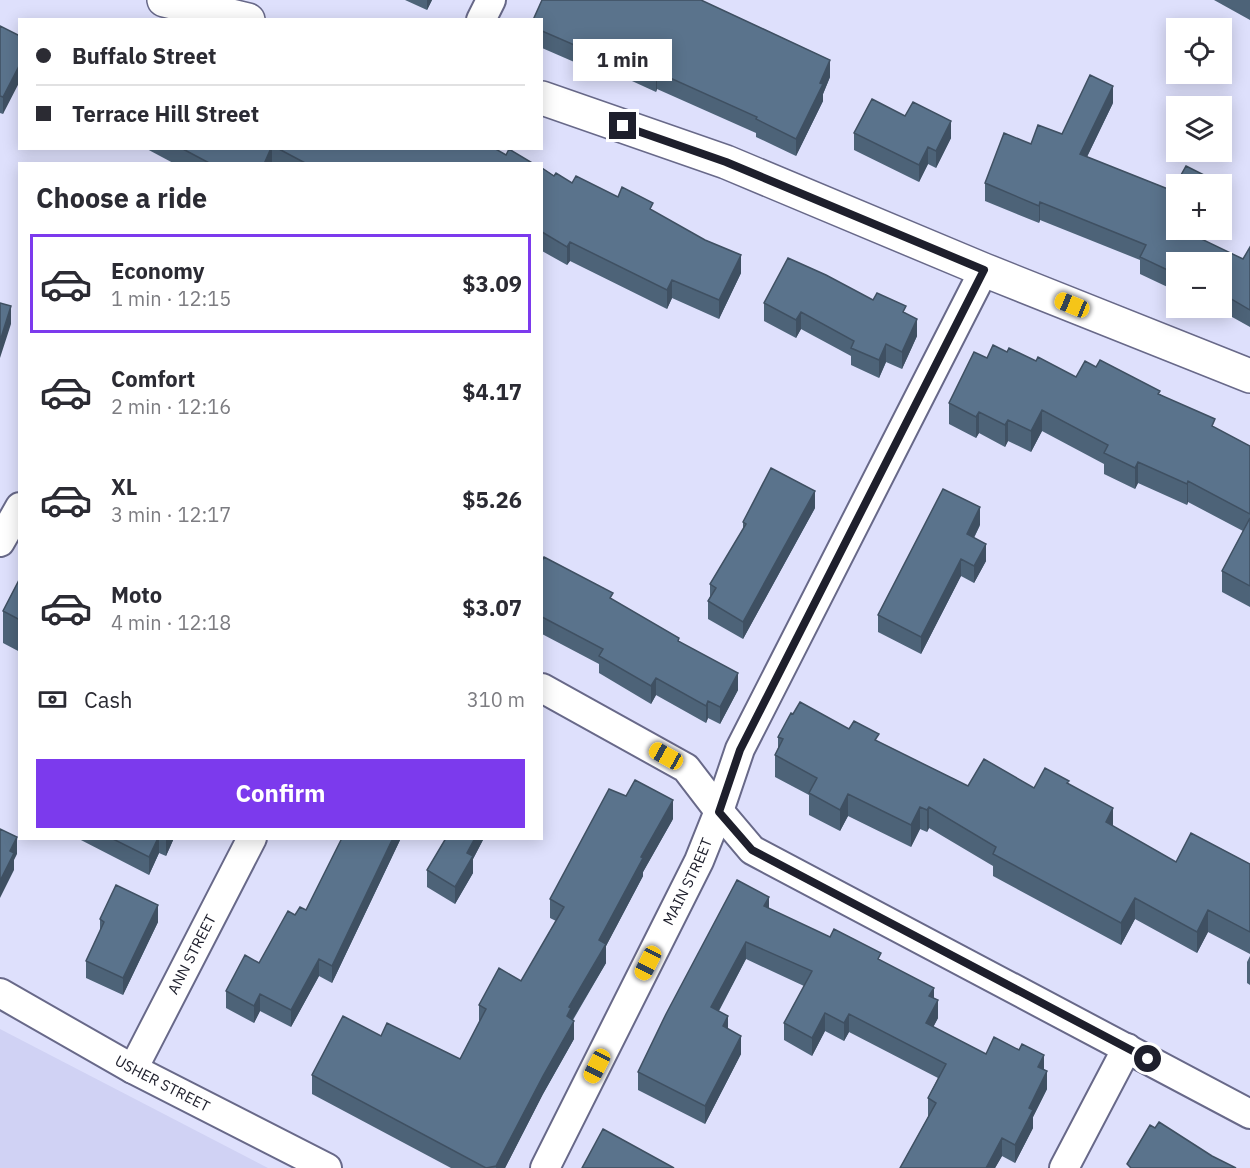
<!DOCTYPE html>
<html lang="en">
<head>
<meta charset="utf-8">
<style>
	body { margin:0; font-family:"IBM Plex Sans",sans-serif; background:#f2f2f3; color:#2b2b33; height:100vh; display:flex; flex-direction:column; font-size:22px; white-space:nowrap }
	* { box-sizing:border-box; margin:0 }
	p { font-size:20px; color:#7c7c81 }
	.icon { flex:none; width:33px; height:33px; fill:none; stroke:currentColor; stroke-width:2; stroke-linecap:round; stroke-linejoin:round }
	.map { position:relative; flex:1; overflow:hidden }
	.side { position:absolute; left:18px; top:162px; width:525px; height:678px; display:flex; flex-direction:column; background:#fff; border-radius:0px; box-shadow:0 3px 15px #0003 }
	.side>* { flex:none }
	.top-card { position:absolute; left:18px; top:18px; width:525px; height:132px; border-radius:0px; box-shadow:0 3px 15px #0003; display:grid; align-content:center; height:132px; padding:0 18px; background:#fff }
	.fabs { position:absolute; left:1166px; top:18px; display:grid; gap:12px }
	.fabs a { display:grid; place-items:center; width:66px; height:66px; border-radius:0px; background:#fff; box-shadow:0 3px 15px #0003; font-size:30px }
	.end { position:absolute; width:27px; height:27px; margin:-14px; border:8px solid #1e1f2c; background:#fff; box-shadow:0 0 0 3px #fff }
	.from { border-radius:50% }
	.bubble { position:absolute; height:42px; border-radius:0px; background:#fff; box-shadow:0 3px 15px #0003; font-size:20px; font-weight:700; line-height:42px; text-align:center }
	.car { position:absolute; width:18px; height:36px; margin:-18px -9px; border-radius:8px; box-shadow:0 0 4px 2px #0007; background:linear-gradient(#f5c518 24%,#345 0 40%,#f5c518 0 76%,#345 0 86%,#f5c518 0) }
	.top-card b { display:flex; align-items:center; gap:21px; height:57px; font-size:22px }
	.top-card b+b { border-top:2px solid #e1e1e2 }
	.top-card i { width:15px; height:15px; background:#2b2b33 }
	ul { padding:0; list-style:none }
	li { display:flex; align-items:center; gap:18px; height:99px; margin:0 12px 9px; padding:0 6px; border:3px solid transparent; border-radius:0px }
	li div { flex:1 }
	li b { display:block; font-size:22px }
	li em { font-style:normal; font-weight:700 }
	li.current { border-color:#7c3aed }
	li>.icon { width:54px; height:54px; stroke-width:1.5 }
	h2 { padding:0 18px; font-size:27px; line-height:72px }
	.pay { display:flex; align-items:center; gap:15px; height:66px; padding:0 18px; font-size:22px }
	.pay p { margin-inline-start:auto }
	.cta { display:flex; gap:12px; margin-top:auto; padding:12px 18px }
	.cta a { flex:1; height:69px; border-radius:0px; background:#7c3aed; color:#fff; font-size:24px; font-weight:700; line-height:69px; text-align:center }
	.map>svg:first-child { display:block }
</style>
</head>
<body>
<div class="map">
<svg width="1250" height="1168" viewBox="0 0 1250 1168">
	<rect width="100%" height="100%" fill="#dee0fc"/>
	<path fill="#d0d2f4" d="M0,1029L268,1168H0Z"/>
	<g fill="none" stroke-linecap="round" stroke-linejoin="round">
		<defs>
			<g id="minor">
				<path d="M481,20L491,0"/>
				<path d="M0,542L20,507"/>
				<path d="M542,688L686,768L719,811L752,850L1250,1114"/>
				<path id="s1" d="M0,993L133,1069L327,1168"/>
				<path id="s2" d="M133,1069L252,838"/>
				<path id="s3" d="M545,1168L699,861L719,811L740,749L984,270"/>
				<path d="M1064,1168L1127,1048"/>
			</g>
			<path id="tertiary" d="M164,0L248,20
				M542,98L726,162L984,270L1250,376"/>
		</defs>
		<use href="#minor" stroke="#686989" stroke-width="32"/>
		<use href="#tertiary" stroke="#686989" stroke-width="36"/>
		<use href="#minor" stroke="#fff" stroke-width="28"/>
		<use href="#tertiary" stroke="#fff" stroke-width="33"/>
	</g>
	<path fill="#4d6378" d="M405,0H432L427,10Z
		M1214,0H1250V20Z
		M542,20L830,77L823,94V101L796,156L756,137V133L657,89L656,92L597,65L595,71L542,48Z
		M0,26L20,36L3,114L0,113Z
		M1113,103L1087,157L1199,231V239L1243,259L1250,247V327L1216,308H1221V262H1176V291L1140,274V260L1040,220L1039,223L985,201V183L1031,144L1062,134Z
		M905,116L951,138L936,168L928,164L919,182L854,150V133Z
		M145,148H494L506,155L534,164H175Z
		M542,168L554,176L572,183L618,197L653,211L741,273L719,319L672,298L667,309L570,261L567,265L542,251Z
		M873,300L906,313L917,336L902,369L886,362L879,378L851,365V356L801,329L796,338L764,321V303Z
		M1007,352L1036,361L1076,377L1096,367L1160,394L1215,428L1250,446V607L1222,592V571L1243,531L1188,502L1187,505L1138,483L1135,489L1104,474V464L1042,431L1031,452L1008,441L1005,447L979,433L976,438L949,424V403L987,358Z
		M815,508L743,639L708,619V601L710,597V584L743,529V522Z
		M980,525L974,538L986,561L974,583L961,576L921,654L878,632V615Z
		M542,561L613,600L679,641L738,690L720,724L708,718L706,723L656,695L651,704L599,673V664L542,634Z
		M20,578V652L3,643V611Z
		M793,714L849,729L879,742L968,786L1034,788L1069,784L1113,826L1176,862L1250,864V954L1208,932L1197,953L1135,919L1121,945L993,876V866L929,828L927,832L920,829L911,847L848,816L840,831L809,815V795L775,777V755L778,748V737Z
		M673,819L643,872V876L606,946V963L573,1020L574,1039L543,1094L505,1168H451L312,1094V1075L381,1036L460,1059L479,1023V1005L521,981L556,921L550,918V899Z
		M77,838H174L166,856L159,853L149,875Z
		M342,838H401L332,983L319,976L291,1027L260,1011L254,1023L226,1008V991L259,963L295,915L306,910Z
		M446,838H484L473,859V873L455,904L427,887V870Z
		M769,909L881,961L934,998L938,1018L933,1027L986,1054L1044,1069L1047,1089L1033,1117V1128L1015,1163L1002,1156L995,1168H900L928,1117V1098L938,1078L849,1032L844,1041L825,1031L812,1056L784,1040V1023L804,986L746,959L719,1011L741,1054L705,1124L638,1090V1072Z
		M100,919L158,922L123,995L86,978V961L100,931Z
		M1250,956V985L1247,983V962Z"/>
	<path fill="#3f5062" d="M427,0H432L427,10Z
		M597,48V65L595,71V54Z
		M830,60V77L823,94V101L796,156V139Z
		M20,64V81L3,114V97Z
		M657,72V89L656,92V75Z
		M1113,86V103L1080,171V154Z
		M951,121V138L936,168V151Z
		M928,147V164L919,182V165Z
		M271,148H272V164H264Z
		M1040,202V220L1039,223V206Z
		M1195,230H1200L1199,231V243L1195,254Z
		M570,242V261L567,265V247Z
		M741,255V273L719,319V300Z
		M672,280V298L667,309V290Z
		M11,306V324L0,358V341Z
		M801,312V329L796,338V320Z
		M917,319V336L902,369V352Z
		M886,344V362L879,378V360Z
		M1042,410V431L1031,452V431Z
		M979,412V433L976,438V417Z
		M1008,420V441L1005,447V425Z
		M1138,462V483L1135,489V468Z
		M1188,481V502L1187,505V484Z
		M815,491V508L743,639V622Z
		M980,507V525L967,551V534Z
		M986,544V561L974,583V566Z
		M961,559V576L921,654V637Z
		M738,673V690L720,724V707Z
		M656,678V695L651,704V686Z
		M708,701V718L706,723V706Z
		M848,794V816L840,831V810Z
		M673,800V819L643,872V876L606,946V963L571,1022L574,1021V1039L543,1094L505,1168H496V1166L567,1016L569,1007L599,940L641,857Z
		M920,807V829L911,847V825Z
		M929,807V828L927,832V810Z
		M1113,808V829L1106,822Z
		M17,837V854L14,860V870L0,898V881L10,851Z
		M158,838H159V853L149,875V857Z
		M166,838H174L166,856Z
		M393,838H401L332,983V966Z
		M475,838H484L473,859V873L455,904V887L467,853Z
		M769,897V915L764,906Z
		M1135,898V919L1121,945V923Z
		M158,905V922L123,995V978Z
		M1208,910V932L1197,953V932Z
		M746,942V959L711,1025V1007Z
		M319,959V976L291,1027V1010Z
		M934,988V1005L929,996Z
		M260,994V1011L254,1023V1006Z
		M938,1000V1018L926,1041V1023Z
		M825,1013V1031L812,1056V1038Z
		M849,1014V1032L844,1041V1023Z
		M728,1016V1034L723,1026Z
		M741,1036V1054L705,1124V1106Z
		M1044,1055V1073L1038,1067Z
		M1047,1071V1089L1033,1117V1128L1015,1163V1145L1029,1108Z
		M1002,1138V1156L995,1168H986Z"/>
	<path fill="#5a738c" stroke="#3f5062" stroke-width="1.5" d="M542,0H701L830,60L820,83L823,84L796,139L756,119L757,117L657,72L656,75L597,48L595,54L542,31V20H533Z
		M0,26L20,36V64L3,97L0,96Z
		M1090,75L1113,86L1080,154L1173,191L1176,185V230H1198L1195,236L1243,259L1250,247V310L1221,293V262H1176V274L1140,257L1146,245L1040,202L1039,206L985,183L1004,133L1031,144L1038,125L1062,134Z
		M872,99L905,116L913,102L951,121L936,151L928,147L919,165L854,133Z
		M181,148H271L264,164H211Z
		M277,148H494L506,155L509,149L534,164H307Z
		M1186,166L1216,181L1214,184H1176Z
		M542,168L554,176L556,173L572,183L576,176L618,197L622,187L653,203L650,209L705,240L741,255L719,300L672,280L667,290L570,242L567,247L542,232Z
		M788,258L826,275L873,300L877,293L906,306L903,312L917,319L902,352L886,344L879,360L851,348L854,341L801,312L796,320L764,303Z
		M0,303L11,306L0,341Z
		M993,345L1007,352L1009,348L1036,361L1038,357L1076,377L1085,361L1096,367L1100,360L1160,391L1158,394L1215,419L1212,426L1250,446V514L1188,481L1187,484L1138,462L1135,468L1104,453L1108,445L1042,410L1031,431L1008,420L1005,425L979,412L976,417L949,403L974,352L987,358Z
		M771,468L815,491L743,622L708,601L716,588L710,584L746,524L743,522Z
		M943,489L980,507L967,534L986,544L974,566L961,559L921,637L878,615Z
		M1250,518V586L1222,571Z
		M544,557L613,593L610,598L679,638L678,641L738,673L720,707L708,701L706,706L656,678L651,686L599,656L603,649L542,617V561Z
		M20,578V620L3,611Z
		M800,702L849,729L854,721L879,734L875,740L968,786L984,759L1034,788L1045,768L1069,781L1067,783L1113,808L1106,822L1176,862L1191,833L1250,864V932L1208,910L1197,932L1135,898L1121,923L993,854L996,847L929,807L927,810L920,807L911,825L848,794L840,810L809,793L817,778L775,755L783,739L778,737L791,713L793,714Z
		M635,780L673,800L641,857L643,858L599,940L606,944L569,1007L571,1008L567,1016L574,1021L543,1076L496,1166L486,1168L312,1075L343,1016L381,1036L387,1023L460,1059L486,1009L479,1005L499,968L521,981L564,907L550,899L609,789L626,796Z
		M0,829L17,837L10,851L14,853L0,881Z
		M111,838H158L149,857Z
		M342,838H393L332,966L319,959L291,1010L260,994L254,1006L226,991L245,955L259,963L288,911L295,915L300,907L306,910Z
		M446,838H475L467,853L473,856L455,887L427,870Z
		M737,880L769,897L764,906L830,937L834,929L881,953L878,959L934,988L929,996L938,1000L926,1023L986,1054L994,1037L1019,1050L1022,1044L1044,1055L1038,1067L1047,1071L1029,1108L1033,1110L1015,1145L1002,1138L986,1168H900L936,1103L928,1098L946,1064L849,1014L844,1023L825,1013L812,1038L784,1023L812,971L746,942L711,1007L728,1016L723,1026L741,1036L705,1106L638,1072L666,1014Z
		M116,885L158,905L123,978L86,961L104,922L100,919Z
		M1159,1122L1212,1156L1236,1168H1131L1127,1164L1150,1125L1155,1128Z
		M603,1129L674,1168H582Z"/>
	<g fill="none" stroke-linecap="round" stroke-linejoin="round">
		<path stroke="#1e1f2c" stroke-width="8" d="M623,126L726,162L984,270L740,750L719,812L752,850L1148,1059"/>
	</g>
	<g text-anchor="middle" stroke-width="4.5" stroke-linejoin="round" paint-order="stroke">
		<g font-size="15" fill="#1e1f2c" stroke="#dee0fc">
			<text dy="5" stroke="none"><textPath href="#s3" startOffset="320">MAIN STREET</textPath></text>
			<text dy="5" stroke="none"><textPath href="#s2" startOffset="129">ANN STREET</textPath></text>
			<text dy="5" stroke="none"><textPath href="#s1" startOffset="186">USHER STREET</textPath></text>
		</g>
	</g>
</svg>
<div class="fabs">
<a><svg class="icon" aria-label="locate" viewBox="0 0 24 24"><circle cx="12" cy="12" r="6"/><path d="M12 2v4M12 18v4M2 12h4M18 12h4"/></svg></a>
<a><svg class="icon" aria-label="layers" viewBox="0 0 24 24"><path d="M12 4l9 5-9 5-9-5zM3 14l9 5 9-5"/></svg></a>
<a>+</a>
<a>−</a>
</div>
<i class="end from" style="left:1148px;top:1059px"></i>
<i class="end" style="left:623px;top:126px"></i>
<div class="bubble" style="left:573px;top:39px;width:99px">1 min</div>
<i class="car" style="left:1072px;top:305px;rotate:292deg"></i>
<i class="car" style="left:666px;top:756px;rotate:299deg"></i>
<i class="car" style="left:648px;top:963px;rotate:207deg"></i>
<i class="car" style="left:597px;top:1066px;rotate:207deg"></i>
<div class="top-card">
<b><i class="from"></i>Buffalo Street</b>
<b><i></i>Terrace Hill Street</b>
</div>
<section class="side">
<h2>Choose a ride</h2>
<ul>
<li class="current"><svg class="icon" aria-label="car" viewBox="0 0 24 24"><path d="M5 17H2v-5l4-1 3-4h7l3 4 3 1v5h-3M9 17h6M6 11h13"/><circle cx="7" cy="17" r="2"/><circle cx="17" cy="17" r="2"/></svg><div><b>Economy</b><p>1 min · 12:15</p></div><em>$3.09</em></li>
<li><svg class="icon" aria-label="car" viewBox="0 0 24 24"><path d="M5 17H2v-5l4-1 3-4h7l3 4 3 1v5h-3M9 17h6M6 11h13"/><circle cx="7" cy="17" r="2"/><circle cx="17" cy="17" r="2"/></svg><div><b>Comfort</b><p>2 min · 12:16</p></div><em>$4.17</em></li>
<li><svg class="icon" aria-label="car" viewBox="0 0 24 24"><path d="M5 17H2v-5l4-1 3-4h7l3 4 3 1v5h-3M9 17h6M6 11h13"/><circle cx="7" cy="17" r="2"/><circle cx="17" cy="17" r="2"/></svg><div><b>XL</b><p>3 min · 12:17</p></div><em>$5.26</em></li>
<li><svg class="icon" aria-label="car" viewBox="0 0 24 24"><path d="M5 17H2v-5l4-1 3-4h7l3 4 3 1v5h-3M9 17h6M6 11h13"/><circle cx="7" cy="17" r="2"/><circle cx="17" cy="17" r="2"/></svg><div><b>Moto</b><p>4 min · 12:18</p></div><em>$3.07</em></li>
</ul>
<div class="pay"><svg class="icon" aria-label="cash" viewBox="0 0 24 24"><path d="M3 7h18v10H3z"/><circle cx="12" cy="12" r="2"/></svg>Cash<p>310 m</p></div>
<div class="cta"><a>Confirm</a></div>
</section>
</div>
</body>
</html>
